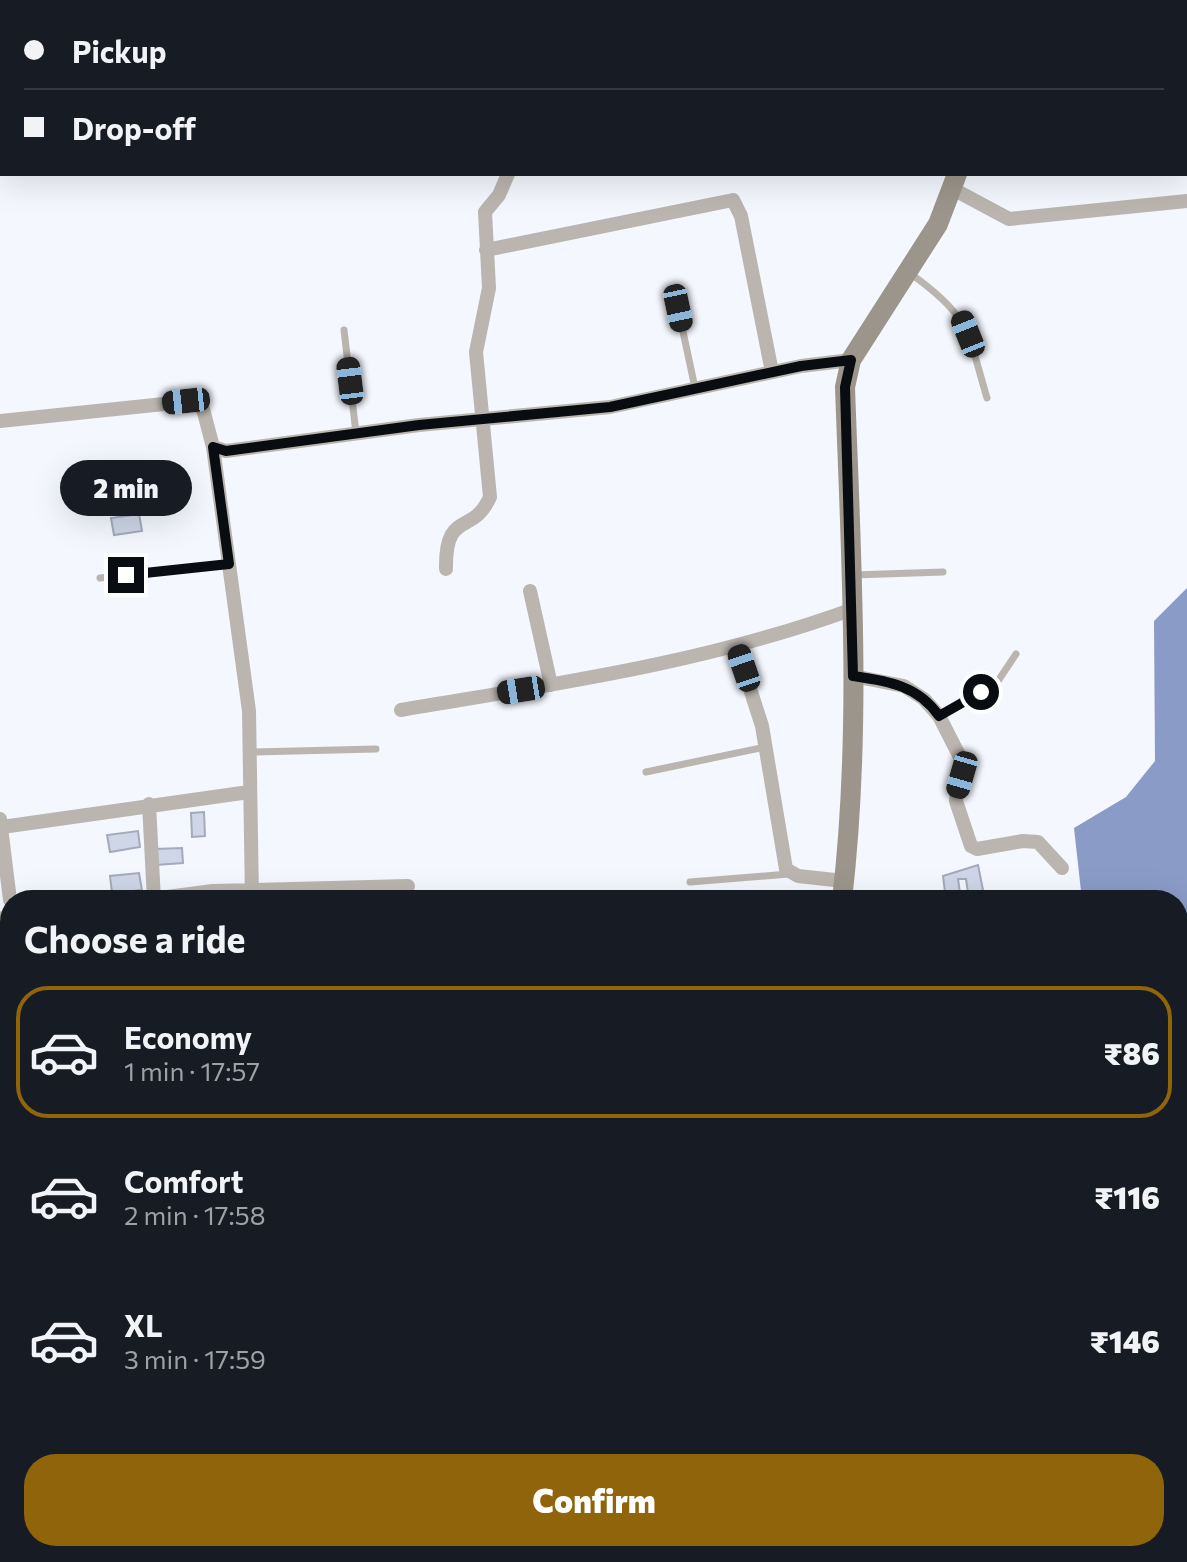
<!DOCTYPE html>
<html lang="en">
<head>
<meta charset="utf-8">
<style>
	body { margin:0; font-family:Commissioner,sans-serif; background:#20242c; color:#f1f3f6; height:100vh; display:flex; flex-direction:column; font-size:30px; white-space:nowrap }
	* { box-sizing:border-box; margin:0 }
	p { font-size:26px; color:#9ea1a6 }
	.icon { flex:none; width:44px; height:44px; fill:none; stroke:currentColor; stroke-width:2; stroke-linecap:round; stroke-linejoin:round }
	.map { position:relative; flex:1; overflow:hidden }
	.details { position:absolute; left:0px; top:890px; width:1188px; height:672px; display:flex; flex-direction:column; background:#171b24; border-radius:32px 32px 0 0; box-shadow:0 8px 32px #0002 }
	.details>* { flex:none }
	.top-card { position:absolute; left:0px; top:0px; width:1188px; height:176px; box-shadow:0 8px 32px #0002; display:grid; align-content:center; height:176px; padding:0 24px; background:#171b24 }
	.end { position:absolute; width:36px; height:36px; margin:-18px; border:10px solid #090c11; background:#fff; box-shadow:0 0 0 4px #fff }
	.from { border-radius:50% }
	.bubble { position:absolute; height:56px; border-radius:28px; background:#171b24; box-shadow:0 8px 32px #0002; font-size:26px; font-weight:800; line-height:56px; text-align:center }
	.car { position:absolute; width:24px; height:48px; margin:-24px -12px; border-radius:10px; box-shadow:0 0 6px 2px #0007; background:linear-gradient(#222 24%,#8ab4d8 0 40%,#222 0 76%,#8ab4d8 0 86%,#222 0) }
	.top-card b { display:flex; align-items:center; gap:28px; height:76px; font-size:30px }
	.top-card b+b { border-top:2px solid #363941 }
	.top-card i { width:20px; height:20px; background:#f1f3f6 }
	ul { padding:0; list-style:none }
	li { display:flex; align-items:center; gap:24px; height:132px; margin:0 16px 12px; padding:0 8px; border:4px solid transparent; border-radius:32px }
	li div { flex:1 }
	li b { display:block; font-size:30px }
	li em { font-style:normal; font-weight:800 }
	li.active { border-color:#8f640a }
	li>.icon { width:72px; height:72px; stroke-width:1.5 }
	h2 { padding:0 24px; font-size:36px; line-height:96px }
	.primary-button { display:flex; gap:16px; margin-top:auto; padding:16px 24px }
	.primary-button a { flex:1; height:92px; border-radius:32px; background:#8f640a; color:#fff; font-size:32px; font-weight:800; line-height:92px; text-align:center }
	.map>svg:first-child { display:block }
</style>
</head>
<body>
<div class="map">
<svg width="1187" height="1562" viewBox="0 0 1187 1562">
	<rect width="100%" height="100%" fill="#f4f7fe"/>
	<path fill="#e8eefd" d="M333,1552H774L772,1562H332Z"/>
	<path fill="#8a9bc7" d="M1187,588V1068L1178,1067V900H1082L1074,828L1126,797L1155,761L1154,621Z"/>
	<path fill="#ced6e7" stroke="#a3aaba" stroke-width="2" d="M139,514L142,531L114,535L111,518Z
		M204,812L205,836L192,837L191,813Z
		M138,831L140,847L110,852L107,835Z
		M182,848L183,863L156,865L155,849Z
		M978,865L985,900H969L966,879H958L961,900H946L943,876Z
		M139,873L142,890L112,893L110,876Z"/>
	<g fill="none" stroke-linecap="round" stroke-linejoin="round">
		<path stroke="#bab5ae" stroke-width="7" d="M90,0V2
			M686,0V2
			M793,2V0
			M911,274C971,317 967,331 987,398
			M678,308L695,388
			M344,330L356,433
			M854,575L943,572
			M100,578L229,564
			M939,716L996,684L1016,654
			M250,752L376,749
			M646,772L765,747
			M690,882L789,874
			M0,915L10,913
			M0,1028L10,1035
			M346,1552L349,1562
			M515,1562L516,1552
			M604,1562L605,1552"/>
		<path stroke="#bab5ae" stroke-width="14" d="M545,0V2
			M68,2L72,0
			M949,2L965,0
			M0,39L2,38
			M1186,66H1187
			M953,189L1009,219L1187,201
			M486,250L733,200L741,216L772,372
			M0,421L193,401L203,409L213,447L226,451L419,425L610,407L801,366L851,360
			M213,447L249,711L252,900
			M446,569C445,509 473,536 490,497L476,352L489,288L485,212L499,195L508,174
			M530,591L551,685
			M737,648L762,726L786,869L798,876L844,881
			M853,676L904,686L924,699L939,716L962,761L956,801L971,846L977,849L1023,841L1038,842L1062,868
			M401,710C555,684 706,663 853,609
			M149,804L154,900
			M0,819L10,900
			M2,827L249,792
			M144,900L213,891L408,886
			M1178,1220L1187,1222
			M0,1364L10,1362
			M0,1433L10,1431
			M56,1552L58,1562
			M111,1552L112,1562
			M266,1552V1562
			M838,1552L876,1557"/>
		<path stroke="#9c958b" stroke-width="20" d="M1010,2L1011,0
			M842,900C862,730 851,558 845,387L851,360L938,224L957,174
			M786,1562L788,1552"/>
	</g>
	<g fill="none" stroke-linecap="round" stroke-linejoin="round">
		<path stroke="#090c11" stroke-width="10" d="M126,575L229,564L213,447L226,451L419,425L610,407L801,366L851,360L845,387L853,676C887,681 918,685 939,716L981,692"/>
	</g>
</svg>
<i class="end from" style="left:981px;top:692px"></i>
<i class="end" style="left:126px;top:575px"></i>
<div class="bubble" style="left:60px;top:460px;width:132px">2 min</div>
<i class="car" style="left:678px;top:308px;rotate:168deg"></i>
<i class="car" style="left:968px;top:334px;rotate:338deg"></i>
<i class="car" style="left:350px;top:381px;rotate:353deg"></i>
<i class="car" style="left:186px;top:401px;rotate:264deg"></i>
<i class="car" style="left:744px;top:668px;rotate:341deg"></i>
<i class="car" style="left:521px;top:690px;rotate:261deg"></i>
<i class="car" style="left:962px;top:775px;rotate:196deg"></i>
<div class="top-card">
<b><i class="from"></i>Pickup</b>
<b><i></i>Drop-off</b>
</div>
<section class="details">
<h2>Choose a ride</h2>
<ul>
<li class="active"><svg class="icon" aria-label="car" viewBox="0 0 24 24"><path d="M5 17H2v-5l4-1 3-4h7l3 4 3 1v5h-3M9 17h6M6 11h13"/><circle cx="7" cy="17" r="2"/><circle cx="17" cy="17" r="2"/></svg><div><b>Economy</b><p>1 min · 17:57</p></div><em>₹86</em></li>
<li><svg class="icon" aria-label="car" viewBox="0 0 24 24"><path d="M5 17H2v-5l4-1 3-4h7l3 4 3 1v5h-3M9 17h6M6 11h13"/><circle cx="7" cy="17" r="2"/><circle cx="17" cy="17" r="2"/></svg><div><b>Comfort</b><p>2 min · 17:58</p></div><em>₹116</em></li>
<li><svg class="icon" aria-label="car" viewBox="0 0 24 24"><path d="M5 17H2v-5l4-1 3-4h7l3 4 3 1v5h-3M9 17h6M6 11h13"/><circle cx="7" cy="17" r="2"/><circle cx="17" cy="17" r="2"/></svg><div><b>XL</b><p>3 min · 17:59</p></div><em>₹146</em></li>
</ul>
<div class="primary-button"><a>Confirm</a></div>
</section>
</div>
</body>
</html>
